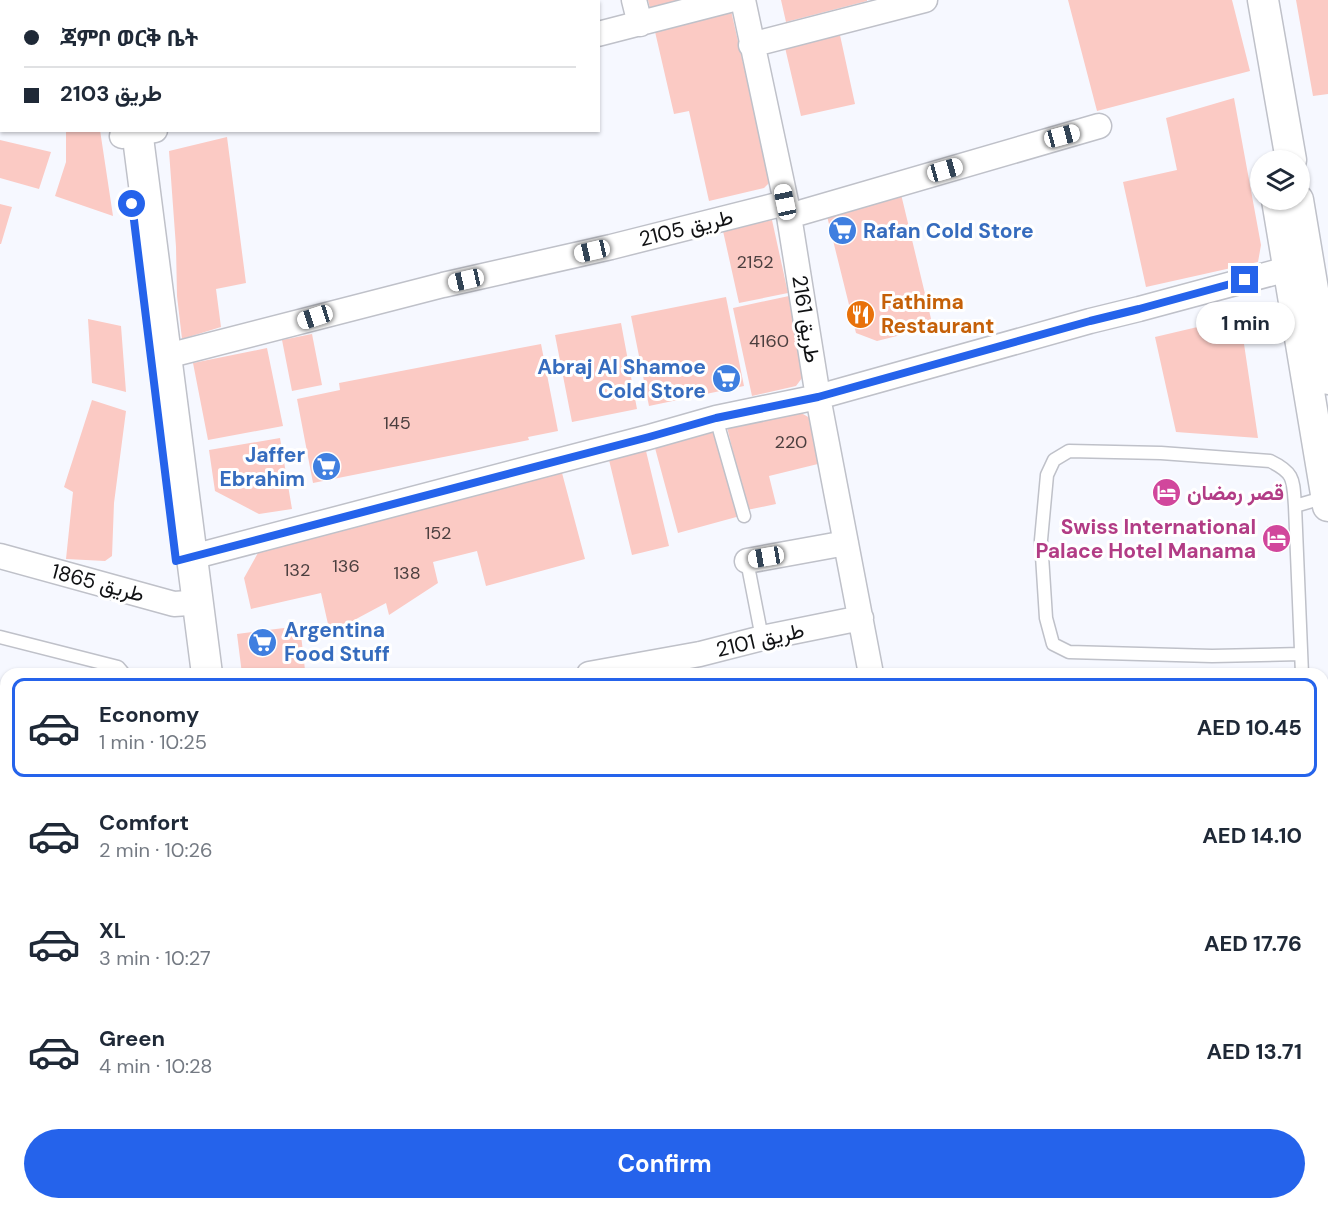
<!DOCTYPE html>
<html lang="en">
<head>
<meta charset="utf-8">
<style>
	body { margin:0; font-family:"DM Sans",Vazirmatn,"Noto Sans Ethiopic",sans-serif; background:#f6f6f7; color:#1f2937; height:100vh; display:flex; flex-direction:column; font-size:22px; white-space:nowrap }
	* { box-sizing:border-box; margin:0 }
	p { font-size:20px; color:#747a83 }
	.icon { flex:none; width:33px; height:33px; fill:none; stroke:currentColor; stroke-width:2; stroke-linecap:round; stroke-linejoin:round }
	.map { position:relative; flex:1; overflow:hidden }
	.drawer { position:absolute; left:0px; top:668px; width:1329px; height:542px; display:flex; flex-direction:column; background:#fff; border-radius:18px 18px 0 0; box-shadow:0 2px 4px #0004 }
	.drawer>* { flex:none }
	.guide { position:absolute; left:0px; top:0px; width:600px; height:132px; box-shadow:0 2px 4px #0004; display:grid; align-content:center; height:132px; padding:0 24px; background:#fff }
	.fabs { position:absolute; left:1250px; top:150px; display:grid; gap:12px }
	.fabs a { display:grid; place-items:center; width:60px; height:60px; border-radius:50%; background:#fff; box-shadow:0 2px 4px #0004; font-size:30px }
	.end { position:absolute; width:27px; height:27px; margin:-14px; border:8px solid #2563eb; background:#fff; box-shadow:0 0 0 3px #fff }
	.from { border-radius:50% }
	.bubble { position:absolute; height:42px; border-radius:21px; background:#fff; box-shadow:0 2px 4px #0004; font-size:20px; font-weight:700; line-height:42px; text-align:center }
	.car { position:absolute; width:18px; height:36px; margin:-18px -9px; border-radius:8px; box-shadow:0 0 4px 2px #0007; background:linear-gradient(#fff 24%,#345 0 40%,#fff 0 76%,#345 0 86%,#fff 0) }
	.guide b { display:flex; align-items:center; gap:21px; height:57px; font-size:22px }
	.guide b+b { border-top:2px solid #e0e1e3 }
	.guide i { width:15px; height:15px; background:#1f2937 }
	ul { padding:10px 0 0; list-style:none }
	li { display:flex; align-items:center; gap:18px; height:99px; margin:0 12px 9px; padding:0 12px; border:3px solid transparent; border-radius:12px }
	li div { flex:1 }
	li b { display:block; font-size:22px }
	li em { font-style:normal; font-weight:700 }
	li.selected { border-color:#2563eb }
	li>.icon { width:54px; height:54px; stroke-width:1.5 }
	.action { display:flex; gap:12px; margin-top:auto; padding:12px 24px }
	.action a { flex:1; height:69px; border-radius:36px; background:#2563eb; color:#fff; font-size:24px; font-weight:700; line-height:69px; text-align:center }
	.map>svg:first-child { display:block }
</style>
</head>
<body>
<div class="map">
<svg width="1328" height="1208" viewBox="0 0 1328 1208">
	<rect width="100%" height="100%" fill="#f6f8ff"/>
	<path fill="#fbcac4" d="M648,0H681V1L650,8Z
		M781,0H867V1L786,22Z
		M1068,0H1232L1250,71L1097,111Z
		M1296,0H1328V94L1313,96Z
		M730,6L770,182L764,188L709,201L689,111L674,114L653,23Z
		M838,26L855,104L801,116L783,39Z
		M1234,98L1261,245L1258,262L1146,287L1123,182L1177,170L1166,118Z
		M66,130H100L113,216L55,196L66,162Z
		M227,137L246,283L216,289L221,327L182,339L177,296L176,247L169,151Z
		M0,140L51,152L39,189L0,178Z
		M900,190L933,327L877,341L856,333L825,208Z
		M0,204L12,207L1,244H0Z
		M772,220L788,293L739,303L723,231Z
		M789,296L805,374L796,386L752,396L733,308Z
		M726,297L744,386L649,406L631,316Z
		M1240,317L1258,438L1176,432L1155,337Z
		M88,319L121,326L126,392L92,383Z
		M621,323L637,409L572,422L555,335Z
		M312,334L322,385L292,391L282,340Z
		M541,344L558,431L528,437L529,440L313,483L297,399L340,390L339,383Z
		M267,348L283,426L208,440L193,363Z
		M92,400L126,411L114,503L112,556L105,561L66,559L73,492L64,487Z
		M796,410L817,422L826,462L769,476L776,504L747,510L727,427Z
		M717,431L740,516L678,533L655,448Z
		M280,438L292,509L259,514L215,491L209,450Z
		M646,451L669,546L632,555L609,460Z
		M562,473L585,559L486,586L477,551L433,562L438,583L389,615L386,603L330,633L321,593L251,609L244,578L259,551Z
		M300,626L305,670L291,671V674H242L237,634Z
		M1328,721V767H1327L1323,748V722Z
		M1323,922L1328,923V1131H1323Z
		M0,999H6V1078H0Z
		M39,1203H243L248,1208H39Z
		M315,1203H404V1208H316Z
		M445,1203H697L698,1208H445Z
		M741,1203H793V1208H742Z
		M808,1203H1041V1208H808Z
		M1086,1203H1279V1208H1086Z
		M1297,1205L1328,1206V1208H1298Z"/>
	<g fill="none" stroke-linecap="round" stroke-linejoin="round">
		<defs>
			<path id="service" d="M584,0V2
				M0,112H2
				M716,418L744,516
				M1295,506C1293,480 1295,473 1270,461L1161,453L1069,451L1054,460L1047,475L1041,540L1046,618L1053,644L1069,652L1212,656L1301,654
				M747,561L762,638
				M0,637L118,667L124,674
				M1302,674L1295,506L1326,497
				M0,701L6,702
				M0,751L6,752
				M0,820L6,822
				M1323,888L1328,887"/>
			<path id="minor" d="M634,0L640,24
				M743,0L789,216L818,397L871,674
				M84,2L91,0
				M127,2L133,0
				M0,16L2,18
				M598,34L730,0
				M751,45L925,0
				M122,136L155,130
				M789,216L1099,126
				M167,356L443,285L611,247L785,203
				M0,556L174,604L189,603L197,599
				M192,557L649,437L716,418L818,397L1090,321L1139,309L1306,264
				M747,561L846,543
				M589,674L700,654L762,638L861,618
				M0,877L6,879
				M0,990L6,989
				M408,1203V1208
				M1065,1203L1066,1208"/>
			<path id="tertiary" d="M107,0L108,2
				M1263,0L1291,160
				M137,130L207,674
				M1277,200L1328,506
				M1298,200L1328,379
				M276,1203L278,1208"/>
			<path id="secondary" d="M0,1113H6
				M0,1143H6
				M1323,1156L1328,1157
				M1323,1195H1328"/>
		</defs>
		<use href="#service" stroke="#bfc1c9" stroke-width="15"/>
		<use href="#minor" stroke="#bfc1c9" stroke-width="27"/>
		<use href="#tertiary" stroke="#bfc1c9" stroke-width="33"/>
		<use href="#secondary" stroke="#bfc1c9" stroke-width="36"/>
		<use href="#service" stroke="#fff" stroke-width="12"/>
		<use href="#minor" stroke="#fff" stroke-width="24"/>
		<use href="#tertiary" stroke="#fff" stroke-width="30"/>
		<use href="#secondary" stroke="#fff" stroke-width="33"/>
	</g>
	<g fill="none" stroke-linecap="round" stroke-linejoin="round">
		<path stroke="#2563eb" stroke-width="8" d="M132,204L176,561L649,437L716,418L818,397L1090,321L1139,309L1245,280"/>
	</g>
	<defs>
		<symbol id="supermarket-disc" viewBox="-11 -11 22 22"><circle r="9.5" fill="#3f7fe0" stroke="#fff"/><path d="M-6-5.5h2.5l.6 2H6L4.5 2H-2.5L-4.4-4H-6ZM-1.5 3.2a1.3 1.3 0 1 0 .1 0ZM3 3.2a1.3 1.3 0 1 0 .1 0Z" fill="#fff"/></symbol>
		<symbol id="restaurant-disc" viewBox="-11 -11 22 22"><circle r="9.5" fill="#e8710a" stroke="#fff"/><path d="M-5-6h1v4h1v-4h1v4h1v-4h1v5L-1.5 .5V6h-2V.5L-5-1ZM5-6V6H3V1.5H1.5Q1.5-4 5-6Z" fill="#fff"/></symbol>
		<symbol id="hotel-disc" viewBox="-11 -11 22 22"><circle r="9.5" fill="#d1479c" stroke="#fff"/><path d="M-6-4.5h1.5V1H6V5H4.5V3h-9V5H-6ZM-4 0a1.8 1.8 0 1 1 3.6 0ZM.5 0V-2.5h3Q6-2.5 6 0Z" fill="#fff"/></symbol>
	</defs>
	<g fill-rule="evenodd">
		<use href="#supermarket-disc" x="826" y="214" width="33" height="33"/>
		<use href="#restaurant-disc" x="844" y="298" width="33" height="33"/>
		<use href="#supermarket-disc" x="710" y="362" width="33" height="33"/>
		<use href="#supermarket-disc" x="310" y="450" width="33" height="33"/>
		<use href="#hotel-disc" x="1150" y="476" width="33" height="33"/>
		<use href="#hotel-disc" x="1260" y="522" width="33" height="33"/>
		<use href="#supermarket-disc" x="246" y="626" width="33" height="33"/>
	</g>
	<g text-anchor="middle" stroke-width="6" stroke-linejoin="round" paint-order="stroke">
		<g font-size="18" fill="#4b3f3f">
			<text x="755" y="268">2152</text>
			<text x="769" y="347">4160</text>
			<text x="397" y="429">145</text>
			<text x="791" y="448">220</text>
			<text x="438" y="539">152</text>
			<text x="346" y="572">136</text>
			<text x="297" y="576">132</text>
			<text x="407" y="579">138</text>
		</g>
		<g font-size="21" fill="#101113" stroke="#fff">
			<text transform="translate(686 228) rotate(-14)" y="7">طريق 2105</text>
			<text transform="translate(806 319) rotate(81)" y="7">طريق 2161</text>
			<text transform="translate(98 583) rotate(15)" y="7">طريق 1865</text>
			<text transform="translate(760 640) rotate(-13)" y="7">طريق 2101</text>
		</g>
		<g font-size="21" font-weight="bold" fill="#366cbe" stroke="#fff" text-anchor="start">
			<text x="863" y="238">Rafan Cold Store</text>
			<text x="706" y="374" text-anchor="end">Abraj Al Shamoe<tspan x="706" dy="24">Cold Store</tspan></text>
			<text x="305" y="462" text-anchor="end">Jaffer<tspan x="305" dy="24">Ebrahim</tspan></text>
			<text x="284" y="637">Argentina<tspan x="284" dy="24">Food Stuff</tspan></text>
		</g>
		<g font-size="21" font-weight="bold" fill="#c56008" stroke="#fff" text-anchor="start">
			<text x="881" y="309">Fathima<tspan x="881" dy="24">Restaurant</tspan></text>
		</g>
		<g font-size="21" font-weight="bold" fill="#b23c85" stroke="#fff" text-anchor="start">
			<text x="1187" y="500">قصر رمضان</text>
			<text x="1256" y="534" text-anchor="end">Swiss International<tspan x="1256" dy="24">Palace Hotel Manama</tspan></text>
		</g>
	</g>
</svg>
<div class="fabs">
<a><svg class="icon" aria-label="layers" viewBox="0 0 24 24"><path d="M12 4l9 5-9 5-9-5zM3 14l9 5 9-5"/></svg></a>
</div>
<i class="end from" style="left:132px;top:204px"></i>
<i class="end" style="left:1245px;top:280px"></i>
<div class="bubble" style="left:1196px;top:302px;width:99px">1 min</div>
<i class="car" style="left:1062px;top:136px;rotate:75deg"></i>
<i class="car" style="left:945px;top:170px;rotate:74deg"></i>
<i class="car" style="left:785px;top:202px;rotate:348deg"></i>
<i class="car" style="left:592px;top:251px;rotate:257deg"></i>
<i class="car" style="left:466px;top:280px;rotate:257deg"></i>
<i class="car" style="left:315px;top:317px;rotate:252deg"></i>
<i class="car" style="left:766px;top:557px;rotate:260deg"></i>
<div class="guide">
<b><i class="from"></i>ጃምቦ ወርቅ ቤት</b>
<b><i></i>طريق 2103</b>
</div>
<section class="drawer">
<ul>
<li class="selected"><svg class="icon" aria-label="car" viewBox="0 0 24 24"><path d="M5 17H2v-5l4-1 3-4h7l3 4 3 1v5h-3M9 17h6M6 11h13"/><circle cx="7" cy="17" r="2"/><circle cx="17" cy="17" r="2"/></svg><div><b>Economy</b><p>1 min · 10:25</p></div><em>AED 10.45</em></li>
<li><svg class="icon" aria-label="car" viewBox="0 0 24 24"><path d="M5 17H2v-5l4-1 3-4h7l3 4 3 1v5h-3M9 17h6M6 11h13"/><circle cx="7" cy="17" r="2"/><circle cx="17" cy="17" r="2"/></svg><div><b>Comfort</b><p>2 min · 10:26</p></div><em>AED 14.10</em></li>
<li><svg class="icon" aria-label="car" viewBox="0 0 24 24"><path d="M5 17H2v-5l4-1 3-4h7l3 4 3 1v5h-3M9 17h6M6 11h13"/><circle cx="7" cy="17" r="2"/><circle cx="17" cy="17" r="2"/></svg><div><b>XL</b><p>3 min · 10:27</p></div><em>AED 17.76</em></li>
<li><svg class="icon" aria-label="car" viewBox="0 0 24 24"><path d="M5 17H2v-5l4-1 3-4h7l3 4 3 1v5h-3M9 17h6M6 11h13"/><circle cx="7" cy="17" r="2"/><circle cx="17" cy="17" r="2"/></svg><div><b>Green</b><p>4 min · 10:28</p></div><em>AED 13.71</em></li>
</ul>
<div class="action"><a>Confirm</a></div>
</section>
</div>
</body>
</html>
